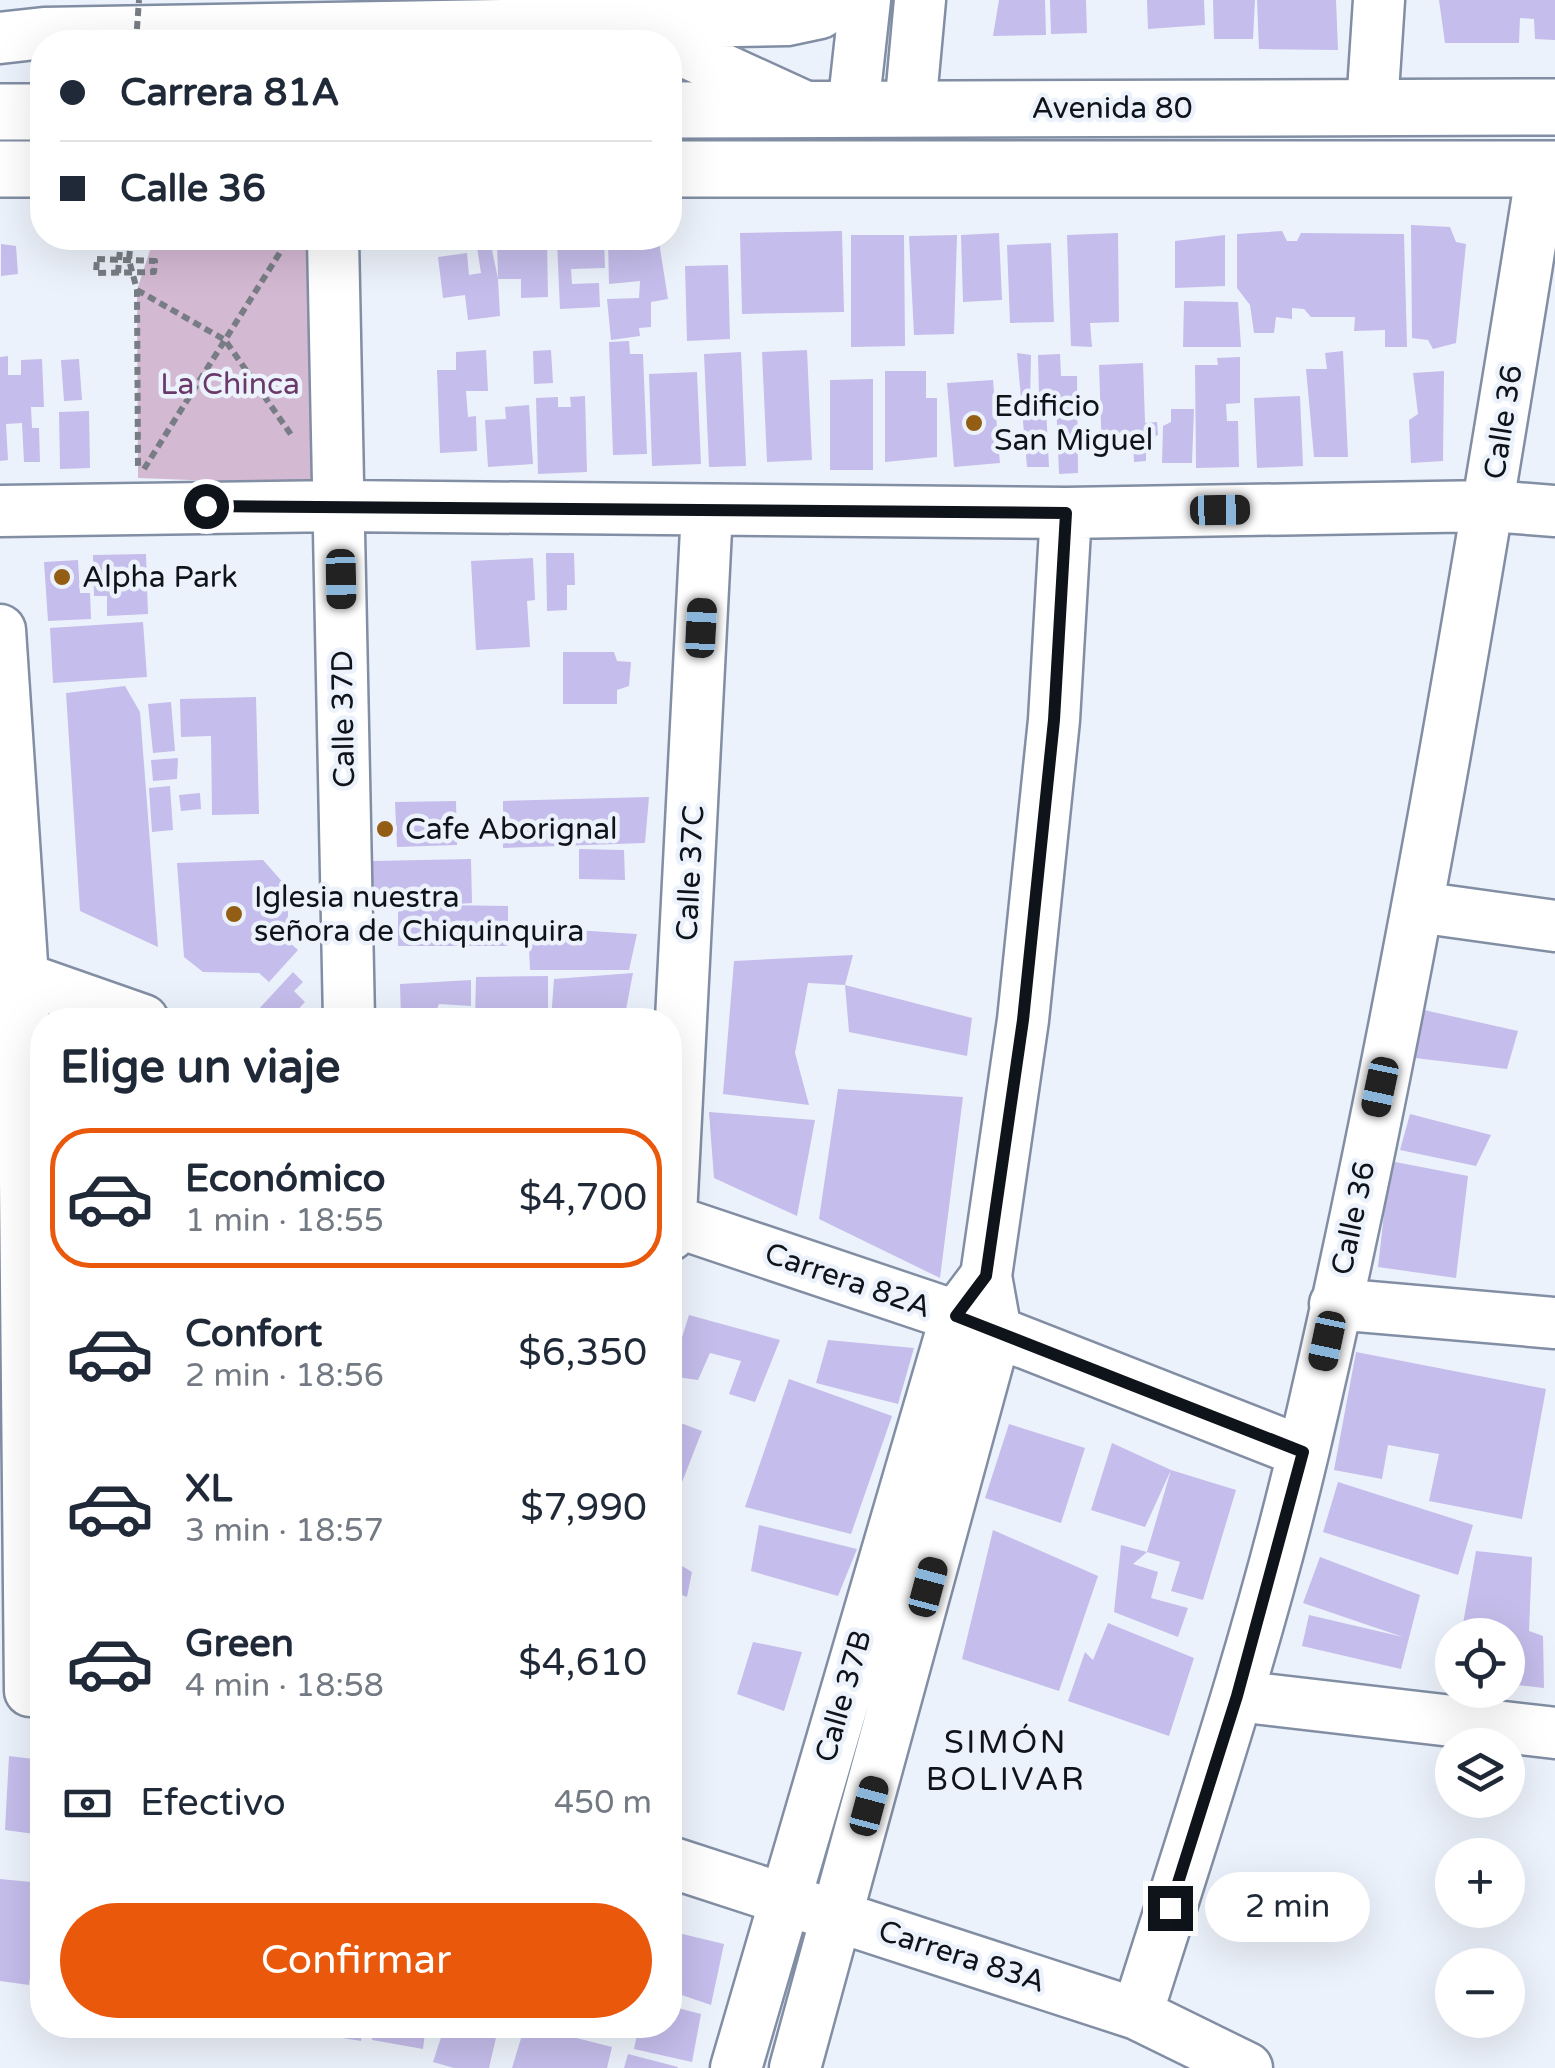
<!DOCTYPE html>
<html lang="es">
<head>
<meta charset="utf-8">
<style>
	body { margin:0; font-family:"Varela Round",sans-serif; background:#f6f6f7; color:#1f2937; height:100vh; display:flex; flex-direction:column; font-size:38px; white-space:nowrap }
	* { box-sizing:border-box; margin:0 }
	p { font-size:32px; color:#747a83 }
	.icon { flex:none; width:55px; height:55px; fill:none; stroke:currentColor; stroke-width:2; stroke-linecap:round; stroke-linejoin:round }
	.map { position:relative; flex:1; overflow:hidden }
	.details { position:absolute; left:30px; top:1008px; width:652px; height:1030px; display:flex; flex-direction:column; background:#fff; border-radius:40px; box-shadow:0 10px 40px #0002 }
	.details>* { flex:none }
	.top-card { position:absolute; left:30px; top:30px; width:652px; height:220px; border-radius:40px; box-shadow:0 10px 40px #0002; display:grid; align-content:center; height:220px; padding:0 30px; background:#fff }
	.fabs { position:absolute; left:1435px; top:1618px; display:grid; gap:20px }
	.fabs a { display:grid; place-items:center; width:90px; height:90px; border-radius:50%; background:#fff; box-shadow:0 10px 40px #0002; font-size:50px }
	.end { position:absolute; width:45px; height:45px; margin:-22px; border:12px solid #0f141b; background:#fff; box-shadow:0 0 0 5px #fff }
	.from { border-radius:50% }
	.bubble { position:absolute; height:70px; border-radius:35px; background:#fff; box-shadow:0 10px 40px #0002; font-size:32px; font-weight:600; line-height:70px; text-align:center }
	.car { position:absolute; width:30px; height:60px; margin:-30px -15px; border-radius:12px; box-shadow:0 0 8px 2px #0007; background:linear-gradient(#222 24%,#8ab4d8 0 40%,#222 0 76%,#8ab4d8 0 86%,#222 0) }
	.top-card b { display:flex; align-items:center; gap:35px; height:95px; font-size:38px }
	.top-card b+b { border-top:2px solid #e0e1e3 }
	.top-card i { width:25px; height:25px; background:#1f2937 }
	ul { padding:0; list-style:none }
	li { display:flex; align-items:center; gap:30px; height:140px; margin:0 20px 15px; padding:0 10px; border:5px solid transparent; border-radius:40px }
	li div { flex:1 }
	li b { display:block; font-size:38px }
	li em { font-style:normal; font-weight:600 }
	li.selected { border-color:#ea580c }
	li>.icon { width:90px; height:90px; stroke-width:1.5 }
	h2 { padding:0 30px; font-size:45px; line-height:120px }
	.pay { display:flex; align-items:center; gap:25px; height:110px; padding:0 30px; font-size:38px }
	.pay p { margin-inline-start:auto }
	.action { display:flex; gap:20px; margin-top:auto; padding:20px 30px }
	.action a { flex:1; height:115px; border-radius:60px; background:#ea580c; color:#fff; font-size:40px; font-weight:600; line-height:115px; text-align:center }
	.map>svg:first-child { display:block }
</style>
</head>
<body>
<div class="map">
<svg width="1555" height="2068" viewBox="0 0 1555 2068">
	<rect width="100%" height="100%" fill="#ecf2fb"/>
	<path fill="#d4b9d3" d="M154,238H319L326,485L138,478L137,290Z"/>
	<path fill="#c5bdeb" d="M999,0H1045L1046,35L993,36Z
		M1050,0H1086L1087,33L1051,34Z
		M1147,0H1204L1205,25L1148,29Z
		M1213,0H1255L1253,39H1214Z
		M1257,0H1336L1338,50L1259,49Z
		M1439,0H1555V40L1535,39L1534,19L1520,18L1519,43H1445Z
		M1411,225L1450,227L1456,242L1466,244L1456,343L1433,349L1428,340L1412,338Z
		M842,231L844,312L742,314L740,233Z
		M1282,231L1287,241H1297L1301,233L1404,234L1407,347H1385V330L1354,331L1355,317H1311L1304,309L1292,308V319L1276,317L1274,333H1254L1250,305L1237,288V234Z
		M999,233L1002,300L963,302L961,235Z
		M1118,233L1119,322L1090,323L1092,347L1071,346L1067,235Z
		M851,235H904L905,346L851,347Z
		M957,235L954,334L914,335L909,236Z
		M1225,235V286L1175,288V241Z
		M497,238H547L548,297L521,298V279H498L500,316L468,320L465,295L443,298L438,257L467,253L469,275L481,273L477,247L491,245L498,279Z
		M604,240L605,268L571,269L572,284L599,283L600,307L560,309L557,242Z
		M608,242H659L668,299L651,302V327L639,328L640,336L611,340L607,299L639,298L640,281L609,284Z
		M1051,243L1054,322L1010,323L1007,245Z
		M1,244L16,246L18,274L1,276Z
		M728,265L730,339L687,341L685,266Z
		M1184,301L1238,302L1241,347H1183Z
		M629,341L630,354H643L647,454L613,455L609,342Z
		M486,350L488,391H466L468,417L476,416L477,451L440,453L437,370H456V352Z
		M551,350L553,383L534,384L533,351Z
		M807,350L812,460L767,462L762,352Z
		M1343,351L1348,457H1314L1306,369H1327L1325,353Z
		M741,352L746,466L709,467L704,354Z
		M1017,353L1031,355L1030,401L1046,408L1049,467H1027Z
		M1060,354L1061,376H1077L1078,473L1059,474L1056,400L1039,396L1038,355Z
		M8,356V375H21V360L42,359L44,407H31L32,428H39L40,462H24L22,423L6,424L8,460L0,461V357Z
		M1240,357V403L1226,404L1227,421H1238L1239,467L1196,468L1195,365H1218L1217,358Z
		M79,359L82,400L64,401L61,360Z
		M1143,363L1145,423L1157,422L1158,435L1146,440V461L1134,462L1133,433L1105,434L1107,453H1102L1099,365Z
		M885,371H926V398H937V457L885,462Z
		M1444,371L1443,461L1411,463L1409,420L1418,414L1413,373Z
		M697,372L701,464L652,466L649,374Z
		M873,379V470H830V380Z
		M993,380L1000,463L954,467L947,383Z
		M585,396L587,472L538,474L536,398L558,397V407H571L570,397Z
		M1300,396L1303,466L1257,468L1254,398Z
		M529,405L533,464L488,467L485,420L506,419L505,407Z
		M1171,409H1194L1192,463H1162L1163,426L1171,422Z
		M89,411L90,468L60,469L59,412Z
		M546,553H574L575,585H567V610L547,611Z
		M146,554L148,614L107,616V596H94L93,555Z
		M533,558L535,600L527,601L530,647L476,650L471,561Z
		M78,560L80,593H90L91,619L48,621L44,562Z
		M143,622L147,677L53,683L50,628Z
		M563,652H614L617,661L631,662L629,686L617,690V704H563Z
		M125,686L140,712L158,947L80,911L66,693Z
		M256,697L259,814L212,815L211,736L181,737L180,699Z
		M171,702L175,751L153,753L148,704Z
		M178,758L177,779L153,781L151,760Z
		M170,786L173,830L152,832L149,788Z
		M200,793L201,809L181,811L179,795Z
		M649,797L645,843L503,848V801Z
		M456,801L457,845L397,847L395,802Z
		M579,849L624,850L625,880L579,879Z
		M471,859L472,903L439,905L508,906V946H398V905H373V861Z
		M263,860L287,887L289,942L298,950L269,982L259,973L203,972L184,957L177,863Z
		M528,927L637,934L629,970H530Z
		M853,955L845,985L808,983L795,1053L809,1105L723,1094L734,961Z
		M293,972L303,982L294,991L305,1002L292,1016L283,1008L266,1020L257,1011Z
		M633,973L624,1020H551L554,979Z
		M548,976V1020H475L476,977Z
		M471,980V1006L439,1004L433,1020H401L400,984Z
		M845,985L972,1018L967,1056L849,1032Z
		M1424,1010L1518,1031L1507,1069L1415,1058Z
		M838,1089L963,1097L940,1278L819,1219Z
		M709,1112L815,1120L797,1216L714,1178Z
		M1410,1114L1491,1135L1476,1166L1400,1150Z
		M1390,1161L1468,1176L1456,1278L1378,1267Z
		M689,1315L780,1340L755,1402L729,1394L741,1361L710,1353L698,1380L670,1376Z
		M828,1340L914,1348L898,1404L816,1383Z
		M1356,1352L1546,1389L1522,1519L1429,1501L1439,1454L1388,1445L1382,1479L1334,1470Z
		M789,1379L892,1416L851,1534L745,1507Z
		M670,1419L702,1431L677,1495L670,1493Z
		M1009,1424L1085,1448L1061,1523L985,1498Z
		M1112,1443L1171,1470L1145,1527L1091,1510Z
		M1171,1470L1236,1490L1203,1600L1171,1591L1180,1562L1147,1552Z
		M1338,1482L1473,1525L1458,1575L1323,1532Z
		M759,1525L857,1549L838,1596L751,1571Z
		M993,1530L1098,1576L1059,1691L962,1659Z
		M670,1543L676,1544L672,1560L692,1572L687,1597L670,1590Z
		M1121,1545L1147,1552L1133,1564L1158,1572L1151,1598L1188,1608L1178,1637L1114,1612Z
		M1476,1551L1532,1557L1529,1631L1543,1636L1544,1688L1508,1684V1635H1461Z
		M1320,1557L1420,1595L1401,1669L1302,1646L1309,1615L1403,1637L1303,1603Z
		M1108,1623L1194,1658L1169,1736L1068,1701L1085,1652L1093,1660Z
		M753,1642L802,1652L784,1711L737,1694Z
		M9,1756L42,1760V1835L5,1830Z
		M0,1879L42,1883L29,1985L0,1981Z
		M670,1931L724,1944L711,2005L670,1991Z
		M670,2006L701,2014L692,2062L634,2049L639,2025H670Z
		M262,2025H363L361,2041Z
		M373,2025H426L423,2049L372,2040Z
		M445,2025H499L489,2068H454L433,2062Z
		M525,2025L612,2047L607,2068H512Z
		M628,2054L678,2067L677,2068H624Z"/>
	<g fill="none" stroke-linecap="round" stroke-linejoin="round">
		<defs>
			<path id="minor" d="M0,38L44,33L787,20L820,13L838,0
				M670,45L810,109
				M1372,107L1379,0
				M853,109L865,0
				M910,109L920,0
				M333,238L349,1020
				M0,511L340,506L1066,513L1490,506L1555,511
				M0,630L23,978L30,1691
				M1418,907L1555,926
				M23,978L143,1020
				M670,1220L956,1316L1303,1452
				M670,1235L707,510
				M1335,1304L1555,1323
				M1237,1696L1555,1733
				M670,1862L1137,2014L1247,2068
				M1137,2014C1196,1827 1259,1640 1304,1449C1403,1026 1474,598 1542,170
				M736,2068L956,1316L986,1276
				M795,2068L996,1332L986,1276L1023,1020L1054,720L1066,513"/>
			<path id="major" d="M670,110L1555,107
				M0,112H42
				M0,169H42
				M670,169H1555"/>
		</defs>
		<use href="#minor" stroke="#818ea3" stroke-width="55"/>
		<use href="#major" stroke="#818ea3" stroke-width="60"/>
		<path stroke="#787d85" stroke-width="6" stroke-dasharray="8 5" stroke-linecap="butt" d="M131,238L129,260L137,290L138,466
			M97,259L155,261L154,272L96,273Z
			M137,290L225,340L292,436
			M144,469L289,238"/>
		<use href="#minor" stroke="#fff" stroke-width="50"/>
		<use href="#major" stroke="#fff" stroke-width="55"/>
		<path stroke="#787d85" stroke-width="6" stroke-dasharray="8 5" stroke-linecap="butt" d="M136,42L139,0
			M118,273L121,238"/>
	</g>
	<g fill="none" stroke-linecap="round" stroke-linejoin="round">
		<path stroke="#0f141b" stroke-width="12" d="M206,506L1066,513L1054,720L1023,1020L986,1276L956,1316L1303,1452L1237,1696L1170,1908"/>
	</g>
	<g fill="#935e13" stroke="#ecf2fb" stroke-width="4">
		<circle cx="974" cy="423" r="10"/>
		<circle cx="62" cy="577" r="10"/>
		<circle cx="385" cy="829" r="10"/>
		<circle cx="234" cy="914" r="10"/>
	</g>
	<g text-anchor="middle" stroke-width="9" stroke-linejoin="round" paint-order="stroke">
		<g font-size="30" fill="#0f141b" stroke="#ecf2fb">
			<text x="1112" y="118">Avenida 80</text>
			<text transform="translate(1503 422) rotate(-81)" y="10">Calle 36</text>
			<text transform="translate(343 719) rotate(-91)" y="10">Calle 37D</text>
			<text transform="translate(690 873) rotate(-87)" y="10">Calle 37C</text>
			<text transform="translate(1353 1218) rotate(-78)" y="10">Calle 36</text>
			<text transform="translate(848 1280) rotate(19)" y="10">Carrera 82A</text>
			<text transform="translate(843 1696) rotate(-74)" y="10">Calle 37B</text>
			<text transform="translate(962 1956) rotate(18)" y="10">Carrera 83A</text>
		</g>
		<g font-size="30" fill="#693a69" stroke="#ecf2fb">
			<text x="230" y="394">La Chinca</text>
		</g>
		<g font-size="30" fill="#0f141b" stroke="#ecf2fb" text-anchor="start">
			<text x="994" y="416">Edificio<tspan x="994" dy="34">San Miguel</tspan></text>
			<text x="82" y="587">Alpha Park</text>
			<text x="405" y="839">Cafe Aborignal</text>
			<text x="254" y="907">Iglesia nuestra<tspan x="254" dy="34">señora de Chiquinquira</tspan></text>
		</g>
		<g font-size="32" letter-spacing="2.5" fill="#0f141b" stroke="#ecf2fb">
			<text x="1006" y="1753">SIMÓN<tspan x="1006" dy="37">BOLIVAR</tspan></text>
		</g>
	</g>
</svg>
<div class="fabs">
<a><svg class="icon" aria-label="locate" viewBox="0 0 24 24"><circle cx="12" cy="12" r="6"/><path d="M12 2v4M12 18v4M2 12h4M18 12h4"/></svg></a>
<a><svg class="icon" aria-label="layers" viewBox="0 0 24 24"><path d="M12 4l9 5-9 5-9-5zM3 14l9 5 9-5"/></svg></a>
<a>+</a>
<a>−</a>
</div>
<i class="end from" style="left:206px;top:506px"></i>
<i class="end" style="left:1170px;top:1908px"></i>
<div class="bubble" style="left:1205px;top:1872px;width:165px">2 min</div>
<i class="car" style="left:1220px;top:510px;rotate:89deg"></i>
<i class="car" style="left:341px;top:579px;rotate:179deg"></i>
<i class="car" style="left:701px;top:628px;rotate:3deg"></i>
<i class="car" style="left:1380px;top:1087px;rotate:192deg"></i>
<i class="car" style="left:1327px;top:1341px;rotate:192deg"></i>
<i class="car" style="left:928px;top:1587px;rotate:15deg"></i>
<i class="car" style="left:869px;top:1806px;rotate:15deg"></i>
<div class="top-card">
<b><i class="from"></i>Carrera 81A</b>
<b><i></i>Calle 36</b>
</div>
<section class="details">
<h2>Elige un viaje</h2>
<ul>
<li class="selected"><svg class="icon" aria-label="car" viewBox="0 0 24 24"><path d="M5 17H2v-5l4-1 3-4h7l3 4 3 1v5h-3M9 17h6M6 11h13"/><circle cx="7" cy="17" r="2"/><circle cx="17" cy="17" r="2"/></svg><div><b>Económico</b><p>1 min · 18:55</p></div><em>$4,700</em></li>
<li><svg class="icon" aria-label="car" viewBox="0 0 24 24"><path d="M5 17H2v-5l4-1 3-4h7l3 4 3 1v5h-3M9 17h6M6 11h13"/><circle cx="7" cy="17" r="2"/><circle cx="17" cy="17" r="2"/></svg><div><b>Confort</b><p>2 min · 18:56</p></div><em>$6,350</em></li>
<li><svg class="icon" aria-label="car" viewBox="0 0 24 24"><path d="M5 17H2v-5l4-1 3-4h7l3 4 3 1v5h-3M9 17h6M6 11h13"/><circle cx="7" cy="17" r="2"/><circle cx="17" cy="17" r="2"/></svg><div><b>XL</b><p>3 min · 18:57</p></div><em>$7,990</em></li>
<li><svg class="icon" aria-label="car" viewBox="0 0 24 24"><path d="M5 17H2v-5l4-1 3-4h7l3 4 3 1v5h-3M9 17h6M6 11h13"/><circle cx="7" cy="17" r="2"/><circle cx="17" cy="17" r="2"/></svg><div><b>Green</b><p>4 min · 18:58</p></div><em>$4,610</em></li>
</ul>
<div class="pay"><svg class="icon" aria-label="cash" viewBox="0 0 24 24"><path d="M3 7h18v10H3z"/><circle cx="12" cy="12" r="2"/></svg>Efectivo<p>450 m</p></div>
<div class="action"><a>Confirmar</a></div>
</section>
</div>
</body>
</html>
